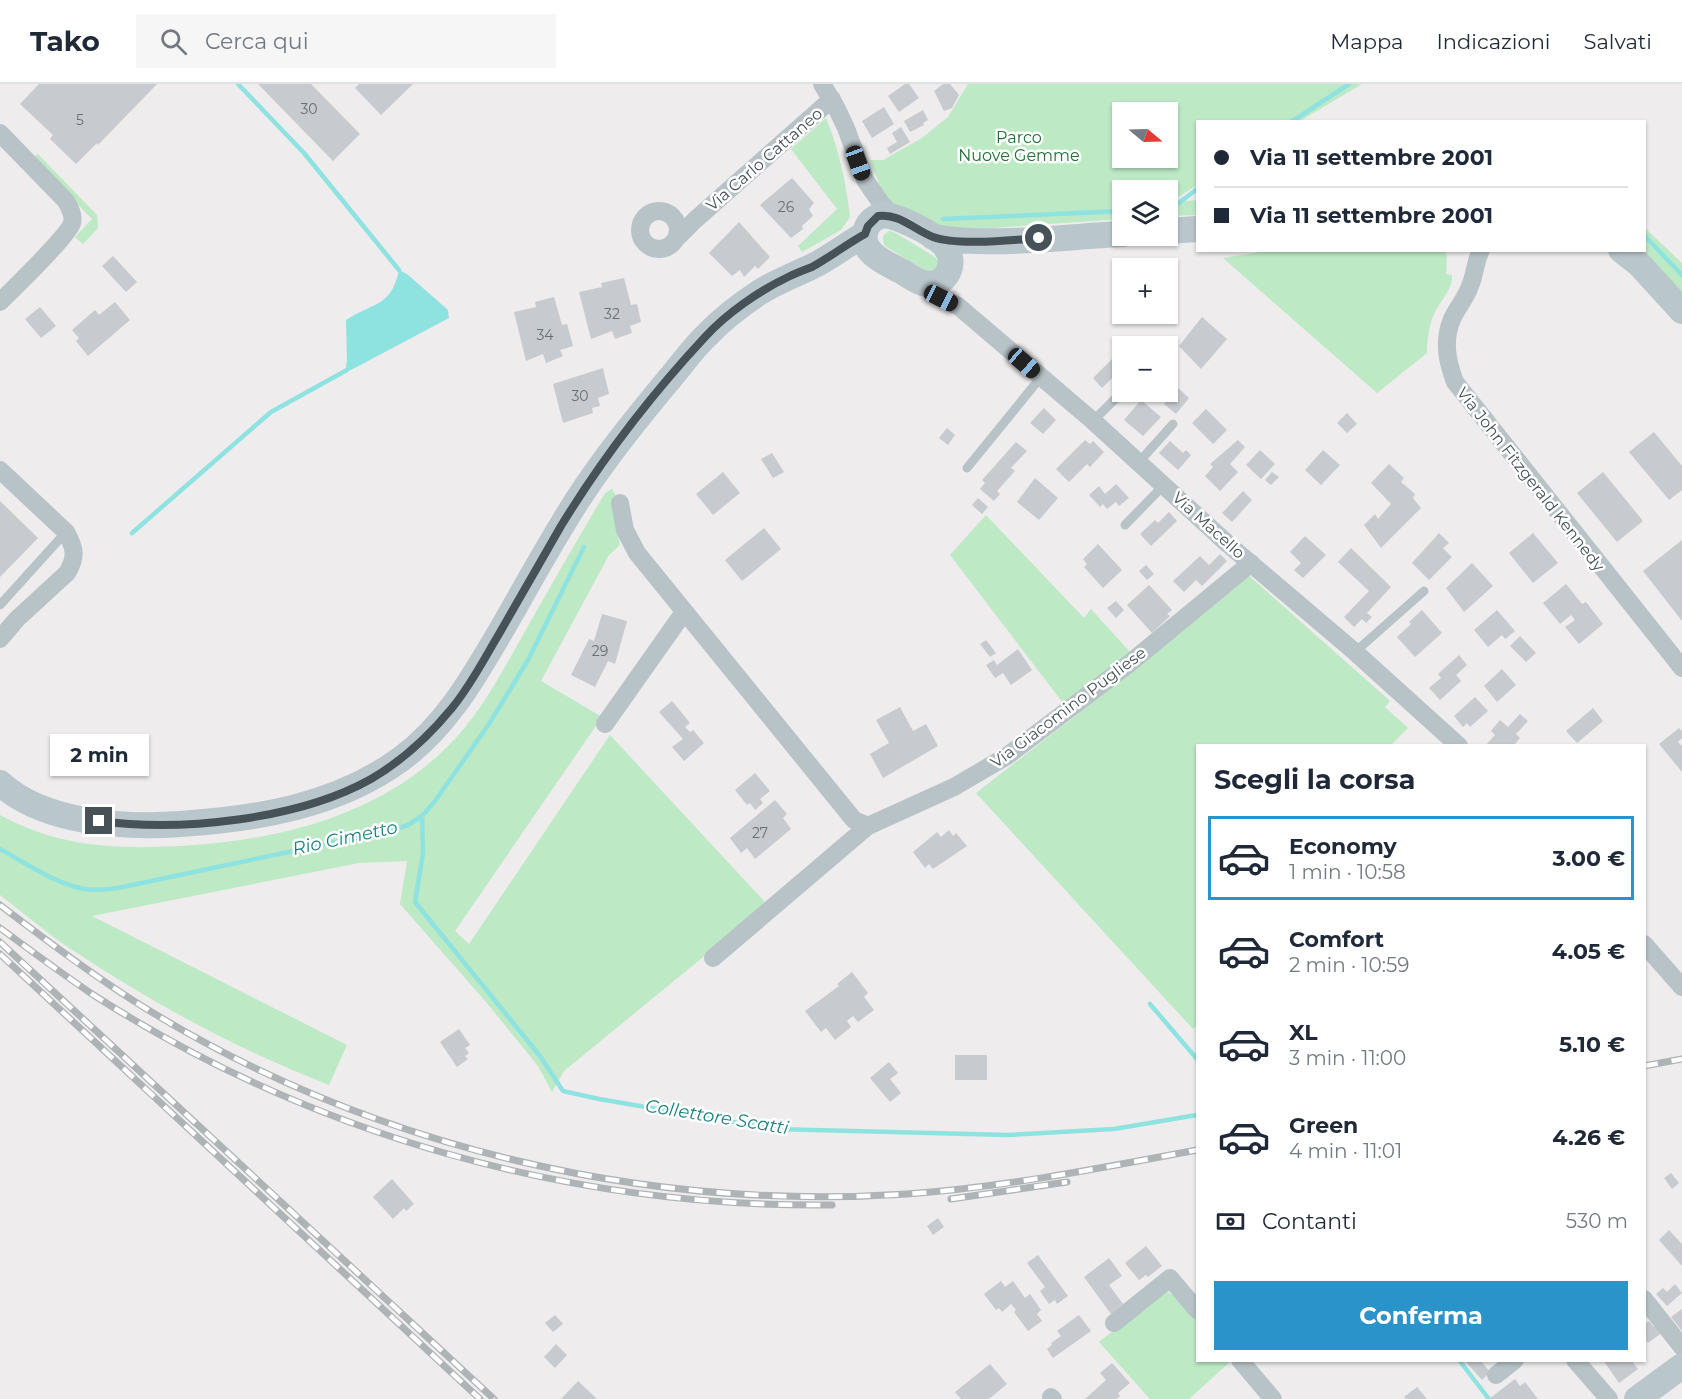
<!DOCTYPE html>
<html lang="it">
<head>
<meta charset="utf-8">
<style>
	body { margin:0; font-family:Montserrat,sans-serif; background:#f6f6f7; color:#1f2937; height:100vh; display:flex; flex-direction:column; font-size:22px; white-space:nowrap }
	* { box-sizing:border-box; margin:0 }
	p { font-size:20px; color:#747a83 }
	.icon { flex:none; width:33px; height:33px; fill:none; stroke:currentColor; stroke-width:2; stroke-linecap:round; stroke-linejoin:round }
	.map { position:relative; flex:1; overflow:hidden }
	.panel { position:absolute; left:1196px; top:660px; width:450px; height:618px; display:flex; flex-direction:column; background:#fff; border-radius:0px; box-shadow:0 2px 4px #0004 }
	.panel>* { flex:none }
	.banner { position:absolute; left:1196px; top:36px; width:450px; height:132px; border-radius:0px; box-shadow:0 2px 4px #0004; display:grid; align-content:center; height:132px; padding:0 18px; background:#fff }
	.needle { width:39px; rotate:109deg }
	.controls { position:absolute; left:1112px; top:18px; display:grid; gap:12px }
	.controls a { display:grid; place-items:center; width:66px; height:66px; border-radius:0px; background:#fff; box-shadow:0 2px 4px #0004; font-size:30px }
	.end { position:absolute; width:27px; height:27px; margin:-14px; border:8px solid #465257; background:#fff; box-shadow:0 0 0 3px #fff }
	.from { border-radius:50% }
	.bubble { position:absolute; height:42px; border-radius:0px; background:#fff; box-shadow:0 2px 4px #0004; font-size:20px; font-weight:700; line-height:42px; text-align:center }
	.car { position:absolute; width:18px; height:36px; margin:-18px -9px; border-radius:8px; box-shadow:0 0 4px 2px #0007; background:linear-gradient(#222 24%,#8ab4d8 0 40%,#222 0 76%,#8ab4d8 0 86%,#222 0) }
	.banner b { display:flex; align-items:center; gap:21px; height:57px; font-size:22px }
	.banner b+b { border-top:2px solid #e0e1e3 }
	.banner i { width:15px; height:15px; background:#1f2937 }
	ul { padding:0; list-style:none }
	li { display:flex; align-items:center; gap:18px; height:84px; margin:0 12px 9px; padding:0 6px; border:3px solid transparent; border-radius:0px }
	li div { flex:1 }
	li b { display:block; font-size:22px }
	li em { font-style:normal; font-weight:700 }
	li.on { border-color:#2a93c9 }
	li>.icon { width:54px; height:54px; stroke-width:1.5 }
	h2 { padding:0 18px; font-size:27px; line-height:72px }
	.pay { display:flex; align-items:center; gap:15px; height:66px; padding:0 18px; font-size:22px }
	.pay p { margin-inline-start:auto }
	.button { display:flex; gap:12px; margin-top:auto; padding:12px 18px }
	.button a { flex:1; height:69px; border-radius:0px; background:#2a93c9; color:#fff; font-size:24px; font-weight:700; line-height:69px; text-align:center }
	header { display:flex; align-items:center; gap:36px; box-sizing:border-box; height:84px; padding:0 30px; background:#fff; border-bottom:2px solid #e0e1e3 }
	header strong { font-size:28px }
	nav { display:flex; gap:33px; margin-inline-start:auto; font-size:21px }
	.search { width:420px; height:54px; background:#f6f6f7; display:flex; align-items:center; gap:15px; box-sizing:border-box; padding:0 21px; border-radius:0px; color:#747a83; font-size:22px }
	.map>svg:first-child { display:block }
</style>
</head>
<body>
<header>
<strong>Tako</strong>
<div class="search"><svg class="icon" aria-label="search" viewBox="0 0 24 24"><circle cx="10" cy="10" r="6"/><path d="M15 15l6 6"/></svg>Cerca qui</div>
<nav><a>Mappa</a><a>Indicazioni</a><a>Salvati</a></nav>
</header>
<div class="map">
<svg width="1682" height="1315" viewBox="0 0 1682 1315">
	<rect width="100%" height="100%" fill="#eeecec"/>
	<path fill="#bde9c4" fill-rule="evenodd" d="M968,0H1362L1300,37L1197,38V101L1169,119L1197,116V131L1167,132V106H1122V135L948,147H940L889,117L883,110L870,76H883L922,54L948,33ZM1122,28H1167V74H1122Z
		M826,34C839,65 846,99 850,133L841,146L802,168L798,162L837,125L791,65Z
		M38,70L97,131L98,144L83,160L75,153L92,135L33,74Z
		M1644,143L1682,179V210L1640,167L1644,166Z
		M889,147L894,148L935,173L939,179L936,186L926,187L885,162L883,158V152Z
		M1267,167H1444L1447,171L1446,190L1452,191C1453,204 1442,215 1436,226C1429,239 1427,255 1427,269L1377,309L1223,174Z
		M612,405L615,410L614,435L620,461L609,471L541,597L602,633L455,847L469,860L610,651L765,818L708,869L564,987L552,1008L538,982L486,918L400,820L407,777L359,779L92,832L347,961L329,1001C240,966 157,922 77,869C50,852 25,830 0,811V731C61,765 126,766 194,761C283,755 378,730 444,666C479,633 500,591 523,551C550,503 577,456 605,409Z
		M986,431L1084,534L1091,525L1131,569L1063,619L950,471Z
		M1247,490L1390,617L1385,623L1408,644L1391,661L1197,662V941L1193,945L976,709L1131,589Z
		M1166,1207L1180,1215L1197,1236V1276L1231,1277L1189,1315H1150L1099,1258L1161,1208Z"/>
	<path fill="#8ee2e0" d="M399,186L407,190L448,226L449,234L351,286H347L346,282L347,277L346,236C373,218 391,224 399,186Z"/>
	<g fill="none" stroke-linecap="round" stroke-linejoin="round">
		<path stroke="#8ee2e0" stroke-width="4.5" d="M238,0L304,69L399,186
			M1291,38L1349,0
			M1167,125H1171L1197,105
			M943,135L1122,127
			M1644,151L1682,191
			M132,449L271,328L347,286
			M422,732L423,769L415,818L540,972L563,1007L599,1015L774,1045L1008,1051L1114,1045L1197,1031
			M0,765C26,779 55,800 85,805C96,807 107,805 118,804L393,746L408,741L422,732L435,717L489,640L528,576L584,463
			M1150,920L1197,975
			M1459,1276L1489,1315"/>
	</g>
	<path fill="#c7cace" d="M39,0H157L98,61L97,59L76,80L50,55L53,51L20,20Z
		M258,0H311L360,50L333,77Z
		M359,0H413L381,31L355,4Z
		M905,0H909L919,14L899,28L888,12Z
		M943,0H950L959,11L952,24L944,27L934,7Z
		M884,23L894,40L872,54L862,37Z
		M923,26L928,36L923,39L924,41L910,48L904,37Z
		M901,43L910,58L890,70L887,64L897,58L892,49Z
		M792,94L814,119L809,125L813,132L802,142L803,145L791,154L760,121Z
		M739,138L770,173L758,185L755,182L744,193L740,186L732,192L709,169Z
		M113,172L137,198L126,208L102,182Z
		M624,194L631,221L637,220L641,238L630,242L632,249L615,255L612,247L591,255L579,208L602,203L601,199Z
		M554,213L562,241L567,240L573,262L560,266L563,272L546,279L543,270L526,277L514,228L536,223L535,218Z
		M115,218L130,236L88,272L76,257L79,254L72,246L95,226L99,231Z
		M40,223L56,242L41,254L25,235Z
		M1202,233L1227,255L1201,285L1179,262Z
		M1117,270L1120,272L1122,270V292L1119,295L1115,291L1102,304L1093,294Z
		M603,284L609,310L598,314L600,322L592,324L593,329L563,339L553,300Z
		M1177,303L1189,314L1176,330L1164,320Z
		M1141,316L1161,333L1143,352L1124,336Z
		M1044,324L1056,336L1043,350L1030,339Z
		M1206,325L1227,346L1213,360L1192,339Z
		M1347,329L1357,340L1347,349L1337,339Z
		M947,344L955,351L948,361L939,354Z
		M1654,348L1682,382V406L1669,416L1629,368Z
		M1085,356L1090,360L1093,357L1104,368L1090,383L1087,380L1069,398L1056,385Z
		M1238,356L1245,363L1230,380L1238,388L1220,407L1205,392L1213,383L1210,380Z
		M1170,357L1183,369L1186,366L1191,371L1178,386L1159,369Z
		M1016,358L1027,367L1011,384L1015,387L997,407L1000,410L994,417L980,405L985,399L982,396Z
		M1260,366L1275,380L1261,395L1246,381Z
		M1323,366L1340,381L1321,401L1305,386Z
		M772,369L784,388L773,394L761,375Z
		M1389,380L1404,394L1401,398L1415,410L1413,414L1421,424L1381,464L1364,441L1375,430L1378,435L1391,420L1371,399Z
		M723,388L740,409L713,431L696,410Z
		M1272,388L1279,393L1271,401L1265,396Z
		M1603,388L1643,437L1617,458L1577,409Z
		M1035,394L1058,414L1039,436L1017,418Z
		M1116,400L1129,414L1119,422L1116,418L1107,425L1103,420L1100,423L1089,411L1099,402L1105,410Z
		M1243,407L1252,416L1232,438L1222,429Z
		M978,414L988,423L982,430L972,421Z
		M0,417L38,454L0,493Z
		M1169,428L1177,437L1151,462L1140,450L1155,436L1158,439Z
		M764,444L781,465L742,497L725,476Z
		M1439,449L1449,459L1443,464L1452,473L1429,496L1412,479Z
		M1533,449L1558,479L1533,499L1509,469Z
		M1305,452L1326,471L1303,494L1294,486L1301,479L1290,468Z
		M1682,456V537L1643,487Z
		M1098,460L1122,486L1103,504L1084,483L1087,480L1083,475Z
		M1351,464L1391,503L1367,529L1372,533L1366,539L1362,535L1354,543L1344,533L1369,507L1338,478Z
		M1220,470L1227,477L1202,502L1196,496L1184,508L1173,497L1200,472L1209,481Z
		M1472,479L1493,502L1464,528L1446,504Z
		M1146,481L1154,490L1147,496L1139,487Z
		M1566,500L1582,520L1586,518L1603,540L1579,560L1565,543L1575,536L1571,531L1560,540L1543,519Z
		M1149,501L1172,526L1167,530L1170,532L1152,549L1127,521Z
		M1116,517L1124,526L1116,534L1107,524Z
		M1422,526L1442,549L1415,573L1397,553L1411,540L1409,538Z
		M1497,526L1515,547L1505,555L1502,551L1488,563L1474,546Z
		M602,530L627,537L615,580L608,577L595,603L571,591L589,555L594,557Z
		M1520,552L1536,569L1526,578L1510,562Z
		M986,556L996,569L990,573L980,560Z
		M1018,565L1032,586L1011,601L1003,589L995,594L986,581L994,576L997,581Z
		M1459,571L1467,581L1456,591L1461,597L1440,616L1429,604L1441,594L1438,590Z
		M1502,585L1516,601L1497,618L1484,602Z
		M1475,613L1488,627L1470,643L1467,639L1463,643L1454,632Z
		M672,617L690,639L685,643L690,648L693,646L704,659L684,677L672,663L683,655L659,628Z
		M900,623L913,647L926,640L938,662L883,694L870,670L889,659L876,636Z
		M1593,624L1603,637L1577,659L1566,647Z
		M1520,630L1528,637L1516,650L1520,654L1513,662H1485L1495,651L1491,647L1500,636L1508,643Z
		M1679,644L1682,647V654L1678,658L1682,662V688L1659,660Z
		M755,689L770,707L760,715L763,719L755,726L750,719L747,721L735,706Z
		M775,716L787,730L783,734L791,745L755,775L747,764L741,769L730,754Z
		M949,746L953,752L956,749L967,762L933,785L929,780L925,784L913,768L937,748L941,753Z
		M852,888L868,909L864,913L874,926L858,938L853,932L847,937L851,943L835,956L826,944L821,948L805,927L839,902L837,900Z
		M459,945L470,961L465,964L469,969L465,972L468,975L457,983L440,958Z
		M955,971H987V996H955Z
		M889,978L898,989L890,995L901,1009L890,1018L870,994Z
		M1671,1089L1679,1099L1672,1105L1664,1094Z
		M392,1095L414,1120L406,1127L404,1124L393,1135L373,1113Z
		M938,1134L944,1143L933,1151L927,1142Z
		M1669,1146L1682,1160V1182L1659,1156Z
		M1146,1162L1162,1182L1148,1193L1146,1191L1139,1196L1125,1179Z
		M1038,1171L1068,1212L1057,1220L1055,1216L1049,1220L1040,1207L1045,1203L1027,1179Z
		M1109,1174L1122,1192L1109,1201L1123,1220L1111,1230L1084,1193Z
		M1001,1197L1005,1203L1013,1197L1025,1214L1030,1210L1041,1226L1037,1230L1042,1237L1028,1247L1014,1228L1016,1226L1011,1220L1002,1228L999,1224L996,1226L984,1210Z
		M1675,1200L1682,1209L1667,1222L1656,1210L1663,1204L1667,1208Z
		M1682,1225V1247L1671,1233Z
		M555,1231L563,1240L553,1248L545,1239Z
		M1079,1231L1091,1247L1053,1274L1047,1265L1052,1261L1051,1259L1061,1252L1057,1247Z
		M1649,1237L1654,1243L1657,1241L1663,1248L1648,1259L1644,1254V1240Z
		M556,1260L567,1271L555,1284L544,1273Z
		M1464,1276H1480L1490,1288L1482,1296Z
		M1603,1276H1631L1638,1285L1619,1299Z
		M1112,1279L1130,1299L1118,1309L1120,1312L1117,1315H1085L1106,1296L1100,1289Z
		M990,1280L1007,1300L989,1315H961L955,1308Z
		M1515,1295L1520,1302L1525,1298L1538,1315H1489Z
		M578,1297L597,1315H561Z
		M1417,1303L1427,1315H1406L1404,1313Z"/>
	<g fill="none" stroke-linecap="round" stroke-linejoin="round">
		<path stroke="#b8c3c7" stroke-width="9" d="M1093,337L1122,308
			M1139,378L1173,340
			M967,384L1041,293
			M1125,441L1164,401
			M0,521L66,448
			M1355,568L1424,507"/>
		<path stroke="#b8c3c7" stroke-width="18" d="M822,0L836,23L846,44L865,96L881,119L893,132
			M0,49L66,117C70,124 74,131 72,139C68,152 13,205 0,218
			M640 146a19 19 0 1 1 38 0a19 19 0 1 1-38 0Z
			M674,157L695,136L832,15
			M1481,166C1475,178 1475,191 1470,202C1466,214 1457,224 1452,235C1443,257 1447,277 1455,298L1682,584
			M922,199L941,214L958,222L1093,337L1229,461L1355,568L1459,662
			M0,386L66,448C75,464 77,473 67,489L17,535L0,555
			M620,419L625,446L637,469L854,736L868,742
			M605,640L684,528
			M1644,860L1682,903
			M713,874L868,742L954,703L1007,672L1130,579L1251,479
			M1644,1215L1682,1263
			M1114,1239L1170,1194L1197,1226
			M1240,1276L1273,1315
			M1575,1276L1609,1315
			M1496,1291L1515,1276
			M1051,1313L1053,1315"/>
		<path stroke="#b9c6cc" stroke-width="26" d="M885,131C900,133 932,149 943,160C959,177 948,204 923,199C916,197 909,192 903,188C886,179 856,168 867,143C871,135 877,132 885,131Z
			M1167,147L1197,145
			M933,153C994,163 1060,153 1122,150
			M1621,166L1639,180L1682,227
			M0,699C43,739 124,744 180,740C257,735 337,722 401,675C445,643 472,596 499,550C520,514 540,477 562,441C592,390 628,345 666,299C680,283 692,265 707,251C722,235 742,220 760,208C776,198 794,191 811,183C830,174 847,160 865,150
			M1637,1315L1682,1282"/>
		<defs>
			<path id="rail" d="M0,821C47,857 95,893 145,924C371,1063 643,1127 907,1110C1005,1103 1101,1084 1197,1066
				M0,844C30,866 61,889 92,910C311,1051 571,1124 832,1121
				M0,858L494,1315
				M0,870L480,1315
				M1644,982L1682,975
				M951,1115L1067,1098"/>
		</defs>
		<use href="#rail" stroke="#aeb3b5" stroke-width="7"/>
		<use href="#rail" stroke="#fff" stroke-width="4.5" stroke-dasharray="14" stroke-linecap="butt"/>
	</g>
	<g fill="none" stroke-linecap="round" stroke-linejoin="round">
		<path stroke="#465257" stroke-width="8" d="M99,737C180,748 298,736 371,695C402,677 429,652 452,624C471,601 484,575 499,550C520,514 540,478 561,442C602,375 651,311 705,253C727,229 759,207 788,193C796,189 804,186 812,183C830,173 847,160 865,150L868,142L878,132C900,129 914,146 933,153C958,162 1012,156 1039,154"/>
	</g>
	<g text-anchor="middle" stroke-width="5" stroke-linejoin="round" paint-order="stroke">
		<g font-size="14" fill="#667075">
			<text x="309" y="30">30</text>
			<text x="80" y="41">5</text>
			<text x="786" y="128">26</text>
			<text x="612" y="235">32</text>
			<text x="545" y="256">34</text>
			<text x="580" y="317">30</text>
			<text x="600" y="572">29</text>
			<text x="760" y="754">27</text>
		</g>
		<g font-size="16" fill="#1f7035" stroke="#fff">
			<text x="1019" y="59">Parco<tspan x="1019" dy="18">Nuove Gemme</tspan></text>
		</g>
		<g font-size="16" fill="#465257" stroke="#fff">
			<text transform="translate(764 75) rotate(-41)" y="6">Via Carlo Cattaneo</text>
			<text transform="translate(1531 395) rotate(52)" y="6">Via John Fitzgerald Kennedy</text>
			<text transform="translate(1209 441) rotate(42)" y="6">Via Macello</text>
			<text transform="translate(1068 623) rotate(-37)" y="6">Via Giacomino Pugliese</text>
		</g>
		<g font-size="18" font-style="italic" fill="#198280" stroke="#fff">
			<text transform="translate(345 754) rotate(-12)" y="6">Rio Cimetto</text>
			<text transform="translate(717 1033) rotate(9)" y="6">Collettore Scatti</text>
		</g>
	</g>
</svg>
<div class="controls">
<a><svg class="needle" viewBox="-14 -14 28 28"><path d="M0-13l5 13h-10z" fill="#e53935"/><path d="M0 13l5-13h-10z" fill="#747a83"/></svg></a>
<a><svg class="icon" aria-label="layers" viewBox="0 0 24 24"><path d="M12 4l9 5-9 5-9-5zM3 14l9 5 9-5"/></svg></a>
<a>+</a>
<a>−</a>
</div>
<i class="end from" style="left:1039px;top:154px"></i>
<i class="end" style="left:99px;top:737px"></i>
<div class="bubble" style="left:50px;top:650px;width:99px">2 min</div>
<i class="car" style="left:858px;top:79px;rotate:160deg"></i>
<i class="car" style="left:941px;top:214px;rotate:117deg"></i>
<i class="car" style="left:1024px;top:279px;rotate:131deg"></i>
<div class="banner">
<b><i class="from"></i>Via 11 settembre 2001</b>
<b><i></i>Via 11 settembre 2001</b>
</div>
<section class="panel">
<h2>Scegli la corsa</h2>
<ul>
<li class="on"><svg class="icon" aria-label="car" viewBox="0 0 24 24"><path d="M5 17H2v-5l4-1 3-4h7l3 4 3 1v5h-3M9 17h6M6 11h13"/><circle cx="7" cy="17" r="2"/><circle cx="17" cy="17" r="2"/></svg><div><b>Economy</b><p>1 min · 10:58</p></div><em>3.00 €</em></li>
<li><svg class="icon" aria-label="car" viewBox="0 0 24 24"><path d="M5 17H2v-5l4-1 3-4h7l3 4 3 1v5h-3M9 17h6M6 11h13"/><circle cx="7" cy="17" r="2"/><circle cx="17" cy="17" r="2"/></svg><div><b>Comfort</b><p>2 min · 10:59</p></div><em>4.05 €</em></li>
<li><svg class="icon" aria-label="car" viewBox="0 0 24 24"><path d="M5 17H2v-5l4-1 3-4h7l3 4 3 1v5h-3M9 17h6M6 11h13"/><circle cx="7" cy="17" r="2"/><circle cx="17" cy="17" r="2"/></svg><div><b>XL</b><p>3 min · 11:00</p></div><em>5.10 €</em></li>
<li><svg class="icon" aria-label="car" viewBox="0 0 24 24"><path d="M5 17H2v-5l4-1 3-4h7l3 4 3 1v5h-3M9 17h6M6 11h13"/><circle cx="7" cy="17" r="2"/><circle cx="17" cy="17" r="2"/></svg><div><b>Green</b><p>4 min · 11:01</p></div><em>4.26 €</em></li>
</ul>
<div class="pay"><svg class="icon" aria-label="cash" viewBox="0 0 24 24"><path d="M3 7h18v10H3z"/><circle cx="12" cy="12" r="2"/></svg>Contanti<p>530 m</p></div>
<div class="button"><a>Conferma</a></div>
</section>
</div>
</body>
</html>
